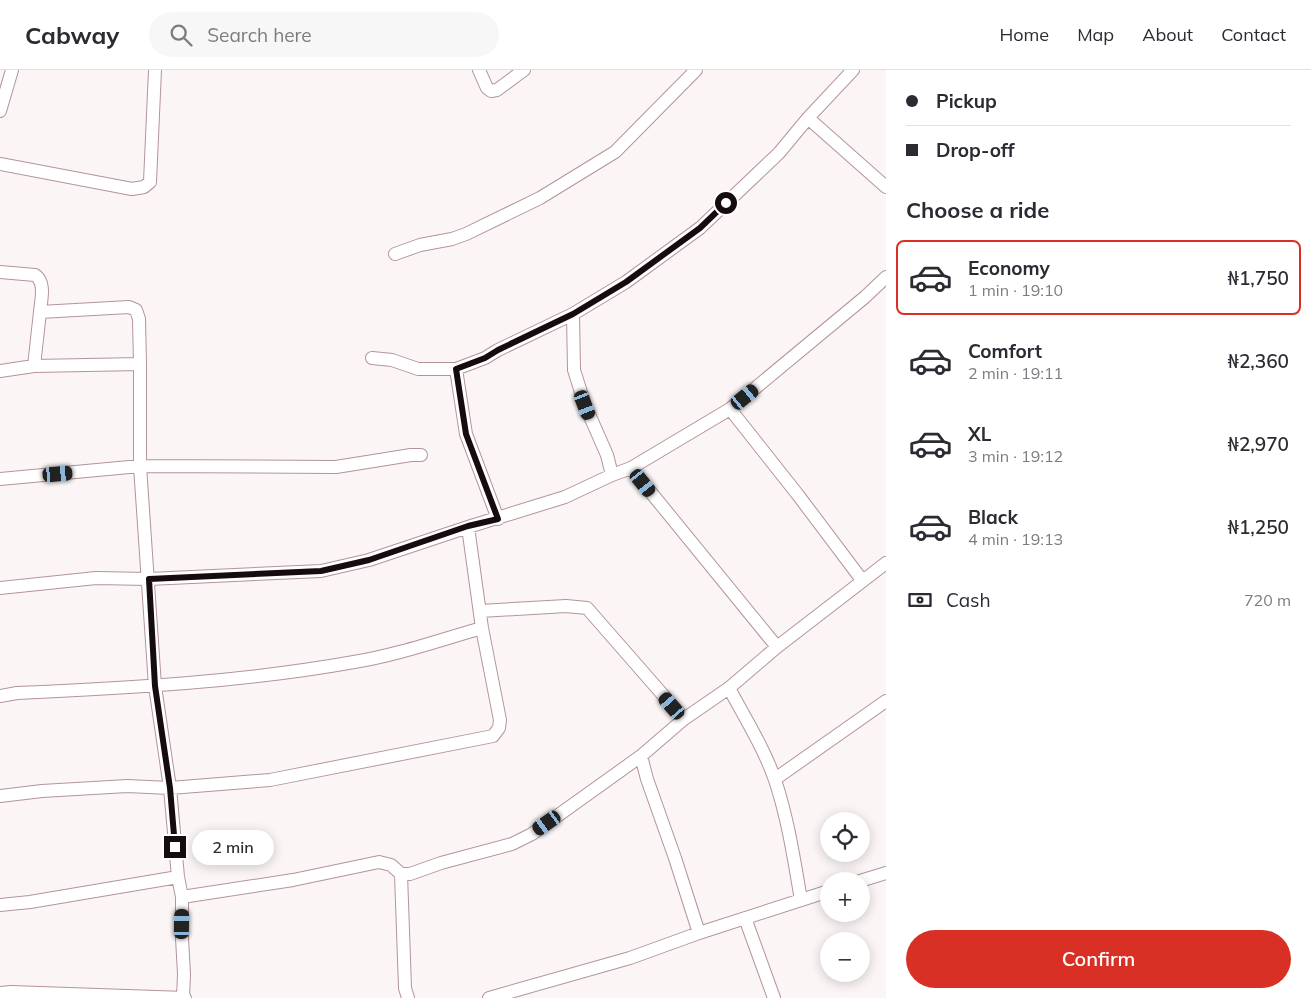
<!DOCTYPE html>
<html lang="en">
<head>
<meta charset="utf-8">
<style>
	body { margin:0; font-family:Mulish,sans-serif; background:#f7f7f7; color:#2b2b33; height:100vh; display:flex; flex-direction:column; font-size:19px; white-space:nowrap }
	* { box-sizing:border-box; margin:0 }
	p { font-size:16px; color:#7c7c81 }
	.icon { flex:none; width:28px; height:28px; fill:none; stroke:currentColor; stroke-width:2; stroke-linecap:round; stroke-linejoin:round }
	.map { position:relative; flex:1; overflow:hidden }
	.sheet { display:flex; flex-direction:column; background:#fff; width:425px }
	.sheet>* { flex:none }
	.top-card { display:grid; align-content:center; height:110px; padding:0 20px; background:#fff }
	.controls { position:absolute; left:820px; top:742px; display:grid; gap:10px }
	.controls a { display:grid; place-items:center; width:50px; height:50px; border-radius:50%; background:#fff; box-shadow:0 2px 12px #0003; font-size:25px }
	.end { position:absolute; width:22px; height:22px; margin:-11px; border:6px solid #160c0f; background:#fff; box-shadow:0 0 0 2px #fff }
	.from { border-radius:50% }
	.bubble { position:absolute; height:35px; border-radius:18px; background:#fff; box-shadow:0 2px 12px #0003; font-size:16px; font-weight:600; line-height:35px; text-align:center }
	.car { position:absolute; width:15px; height:30px; margin:-15px -8px; border-radius:6px; box-shadow:0 0 4px 1px #0007; background:linear-gradient(#222 24%,#8ab4d8 0 40%,#222 0 76%,#8ab4d8 0 86%,#222 0) }
	.top-card b { display:flex; align-items:center; gap:18px; height:48px; font-size:19px }
	.top-card b+b { border-top:1px solid #e1e1e2 }
	.top-card i { width:12px; height:12px; background:#2b2b33 }
	ul { padding:0; list-style:none }
	li { display:flex; align-items:center; gap:15px; height:75px; margin:0 10px 8px; padding:0 10px; border:2px solid transparent; border-radius:8px }
	li div { flex:1 }
	li b { display:block; font-size:19px }
	li em { font-style:normal; font-weight:600 }
	li.current { border-color:#d93025 }
	li>.icon { width:45px; height:45px; stroke-width:1.5 }
	h2 { padding:0 20px; font-size:22px; line-height:60px }
	.pay { display:flex; align-items:center; gap:12px; height:55px; padding:0 20px; font-size:19px }
	.pay p { margin-inline-start:auto }
	.button { display:flex; gap:10px; margin-top:auto; padding:10px 20px }
	.button a { flex:1; height:58px; border-radius:30px; background:#d93025; color:#fff; font-size:20px; font-weight:600; line-height:58px; text-align:center }
	header { display:flex; align-items:center; gap:30px; box-sizing:border-box; height:70px; padding:0 25px; background:#fff; border-bottom:1px solid #e1e1e2 }
	header strong { font-size:24px }
	nav { display:flex; gap:28px; margin-inline-start:auto; font-size:18px }
	.search { width:350px; height:45px; background:#f7f7f7; display:flex; align-items:center; gap:12px; box-sizing:border-box; padding:0 18px; border-radius:28px; color:#7c7c81; font-size:19px }
	main { display:flex; flex:1; min-height:0 }
	.map>svg:first-child { display:block }
</style>
</head>
<body>
<header>
<strong>Cabway</strong>
<div class="search"><svg class="icon" aria-label="search" viewBox="0 0 24 24"><circle cx="10" cy="10" r="6"/><path d="M15 15l6 6"/></svg>Search here</div>
<nav><a>Home</a><a>Map</a><a>About</a><a>Contact</a></nav>
</header>
<main>
<div class="map">
<svg width="886" height="928" viewBox="0 0 886 928">
	<rect width="100%" height="100%" fill="#fbf5f6"/>
	<g fill="none" stroke-linecap="round" stroke-linejoin="round">
		<defs>
			<path id="minor" d="M479,0L487,18L491,21L497,20L524,0
				M0,41L12,0
				M808,48L886,117
				M0,94L132,119L144,117L150,112L155,0
				M395,184L420,175L452,169L466,164L540,128L615,82L696,0
				M0,202L35,205C46,212 41,230 40,242L129,237L136,240L139,249L140,294V396L155,616L170,718L178,807L182,827V868L184,904L183,928
				M573,244L574,300L585,335L607,385L612,405
				M372,288L392,290L418,299H456
				M34,296L40,242
				M0,301L34,296L140,294
				M730,339L798,425L862,510
				M631,398L777,577
				M0,409L140,396L336,397L411,385H421
				M498,449L466,364L456,299L485,288L498,280L573,244L626,212L700,158L779,83L808,48L853,0
				M0,518L96,508L149,509L321,501L369,490L468,457L565,427L612,405L631,398L730,339L865,227L886,207
				M480,541L566,536L587,538L684,649
				M729,618C745,648 764,678 775,710C788,749 794,789 801,830
				M0,626L17,623C130,618 242,612 354,592C397,585 440,570 482,558
				M641,686L647,709L675,788L699,863
				M775,709L886,631
				M0,726L42,721L127,716L170,718L270,710L493,666L499,658L500,650L482,558L468,457
				M401,804L405,918L408,928
				M860,811L886,803
				M182,827L293,810L379,792L391,795L401,804H410L441,793L512,774L532,764L641,686L684,649L729,618L777,577L886,493
				M0,835L30,832L178,807
				M745,848L774,928
				M0,923L11,922L185,928
				M489,928L630,888L699,863L829,821"/>
		</defs>
		<use href="#minor" stroke="#b3949b" stroke-width="14"/>
		<use href="#minor" stroke="#fff" stroke-width="12"/>
	</g>
	<g fill="none" stroke-linecap="round" stroke-linejoin="round">
		<path stroke="#160c0f" stroke-width="6" d="M175,777L170,718L155,616L149,509L321,501L369,490L468,456L498,449L466,364L456,299L485,288L498,280L573,244L626,212L700,158L726,133"/>
	</g>
</svg>
<div class="controls">
<a><svg class="icon" aria-label="locate" viewBox="0 0 24 24"><circle cx="12" cy="12" r="6"/><path d="M12 2v4M12 18v4M2 12h4M18 12h4"/></svg></a>
<a>+</a>
<a>−</a>
</div>
<i class="end from" style="left:726px;top:133px"></i>
<i class="end" style="left:175px;top:777px"></i>
<div class="bubble" style="left:192px;top:760px;width:82px">2 min</div>
<i class="car" style="left:745px;top:327px;rotate:51deg"></i>
<i class="car" style="left:585px;top:335px;rotate:159deg"></i>
<i class="car" style="left:58px;top:404px;rotate:85deg"></i>
<i class="car" style="left:643px;top:413px;rotate:141deg"></i>
<i class="car" style="left:672px;top:636px;rotate:319deg"></i>
<i class="car" style="left:547px;top:753px;rotate:235deg"></i>
<i class="car" style="left:182px;top:854px;rotate:1deg"></i>
</div>
<section class="sheet">
<div class="top-card">
<b><i class="from"></i>Pickup</b>
<b><i></i>Drop-off</b>
</div>
<h2>Choose a ride</h2>
<ul>
<li class="current"><svg class="icon" aria-label="car" viewBox="0 0 24 24"><path d="M5 17H2v-5l4-1 3-4h7l3 4 3 1v5h-3M9 17h6M6 11h13"/><circle cx="7" cy="17" r="2"/><circle cx="17" cy="17" r="2"/></svg><div><b>Economy</b><p>1 min · 19:10</p></div><em>₦1,750</em></li>
<li><svg class="icon" aria-label="car" viewBox="0 0 24 24"><path d="M5 17H2v-5l4-1 3-4h7l3 4 3 1v5h-3M9 17h6M6 11h13"/><circle cx="7" cy="17" r="2"/><circle cx="17" cy="17" r="2"/></svg><div><b>Comfort</b><p>2 min · 19:11</p></div><em>₦2,360</em></li>
<li><svg class="icon" aria-label="car" viewBox="0 0 24 24"><path d="M5 17H2v-5l4-1 3-4h7l3 4 3 1v5h-3M9 17h6M6 11h13"/><circle cx="7" cy="17" r="2"/><circle cx="17" cy="17" r="2"/></svg><div><b>XL</b><p>3 min · 19:12</p></div><em>₦2,970</em></li>
<li><svg class="icon" aria-label="car" viewBox="0 0 24 24"><path d="M5 17H2v-5l4-1 3-4h7l3 4 3 1v5h-3M9 17h6M6 11h13"/><circle cx="7" cy="17" r="2"/><circle cx="17" cy="17" r="2"/></svg><div><b>Black</b><p>4 min · 19:13</p></div><em>₦1,250</em></li>
</ul>
<div class="pay"><svg class="icon" aria-label="cash" viewBox="0 0 24 24"><path d="M3 7h18v10H3z"/><circle cx="12" cy="12" r="2"/></svg>Cash<p>720 m</p></div>
<div class="button"><a>Confirm</a></div>
</section>
</main>
</body>
</html>
